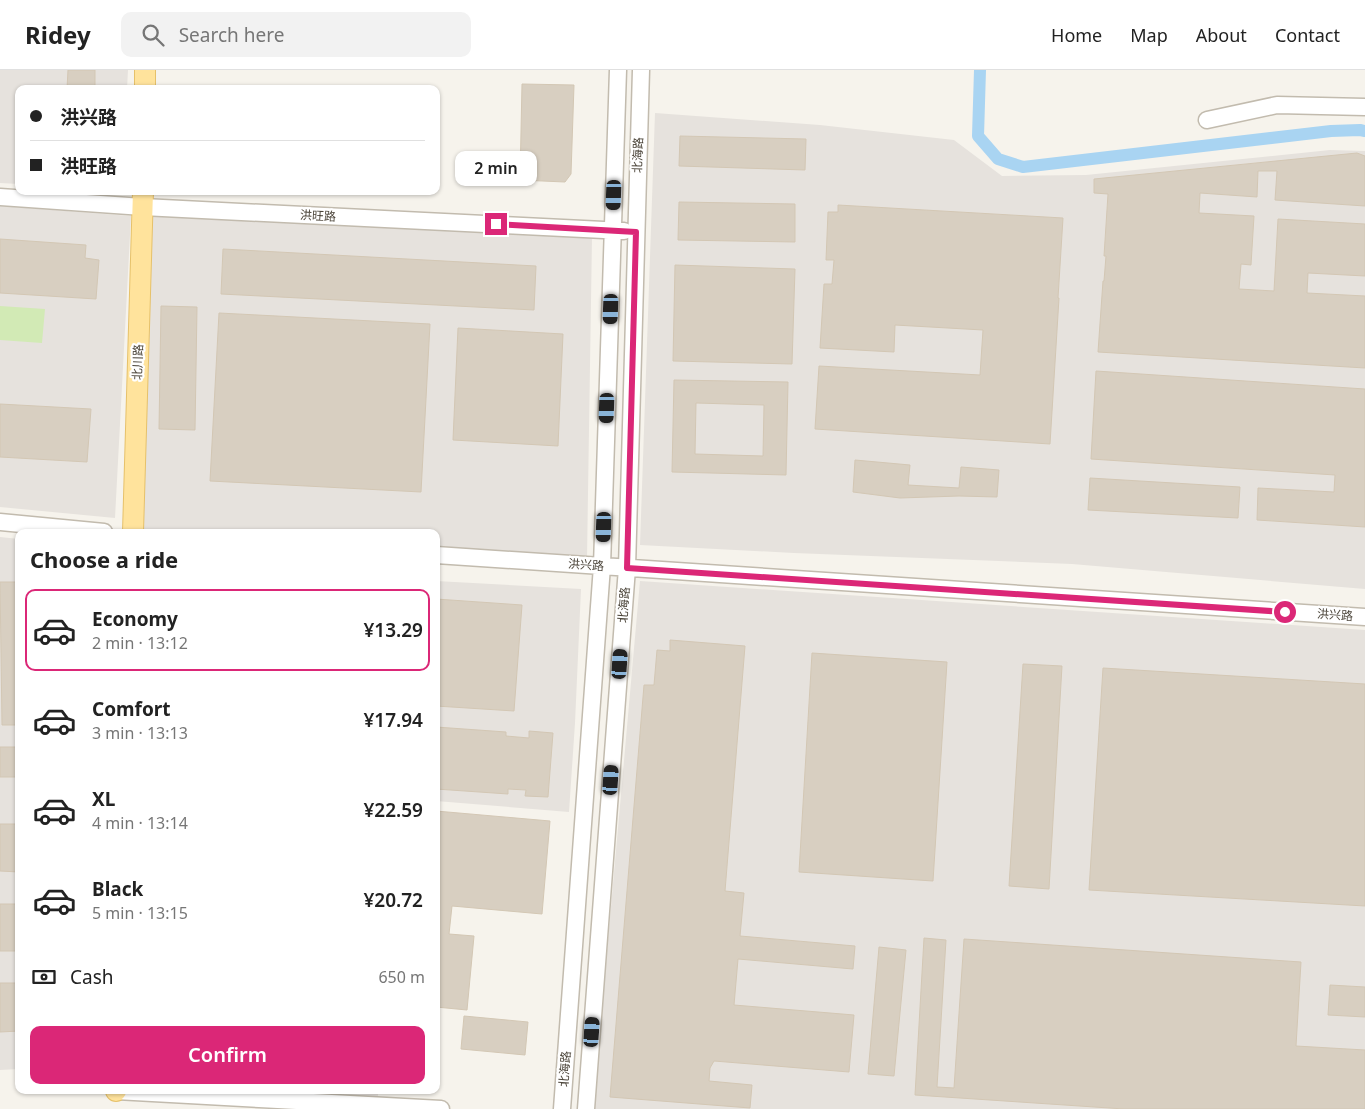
<!DOCTYPE html>
<html lang="en">
<head>
<meta charset="utf-8">
<style>
	body { margin:0; font-family:"Noto Sans","Noto Sans SC",sans-serif; background:#f2f2f2; color:#222; height:100vh; display:flex; flex-direction:column; font-size:19px; white-space:nowrap }
	* { box-sizing:border-box; margin:0 }
	p { font-size:16px; color:#767676 }
	.icon { flex:none; width:28px; height:28px; fill:none; stroke:currentColor; stroke-width:2; stroke-linecap:round; stroke-linejoin:round }
	.map { position:relative; flex:1; overflow:hidden }
	.panel { position:absolute; left:15px; top:459px; width:425px; height:565px; display:flex; flex-direction:column; background:#fff; border-radius:10px; box-shadow:0 1px 4px #0004 }
	.panel>* { flex:none }
	.banner { position:absolute; left:15px; top:15px; width:425px; height:110px; border-radius:10px; box-shadow:0 1px 4px #0004; display:grid; align-content:center; height:110px; padding:0 15px; background:#fff }
	.end { position:absolute; width:22px; height:22px; margin:-11px; border:6px solid #db2777; background:#fff; box-shadow:0 0 0 2px #fff }
	.from { border-radius:50% }
	.bubble { position:absolute; height:35px; border-radius:10px; background:#fff; box-shadow:0 1px 4px #0004; font-size:16px; font-weight:600; line-height:35px; text-align:center }
	.car { position:absolute; width:15px; height:30px; margin:-15px -8px; border-radius:6px; box-shadow:0 0 4px 1px #0007; background:linear-gradient(#222 24%,#8ab4d8 0 40%,#222 0 76%,#8ab4d8 0 86%,#222 0) }
	.banner b { display:flex; align-items:center; gap:18px; height:48px; font-size:19px }
	.banner b+b { border-top:1px solid #e0e0e0 }
	.banner i { width:12px; height:12px; background:#222 }
	ul { padding:0; list-style:none }
	li { display:flex; align-items:center; gap:15px; height:82px; margin:0 10px 8px; padding:0 5px; border:2px solid transparent; border-radius:10px }
	li div { flex:1 }
	li b { display:block; font-size:19px }
	li em { font-style:normal; font-weight:600 }
	li.active { border-color:#db2777 }
	li>.icon { width:45px; height:45px; stroke-width:1.5 }
	h2 { padding:0 15px; font-size:22px; line-height:60px }
	.pay { display:flex; align-items:center; gap:12px; height:55px; padding:0 15px; font-size:19px }
	.pay p { margin-inline-start:auto }
	.cta { display:flex; gap:10px; margin-top:auto; padding:10px 15px }
	.cta a { flex:1; height:58px; border-radius:10px; background:#db2777; color:#fff; font-size:20px; font-weight:600; line-height:58px; text-align:center }
	header { display:flex; align-items:center; gap:30px; box-sizing:border-box; height:70px; padding:0 25px; background:#fff; border-bottom:1px solid #e0e0e0 }
	header strong { font-size:24px }
	nav { display:flex; gap:28px; margin-inline-start:auto; font-size:18px }
	.search { width:350px; height:45px; background:#f2f2f2; display:flex; align-items:center; gap:12px; box-sizing:border-box; padding:0 18px; border-radius:10px; color:#767676; font-size:19px }
	.map>svg:first-child { display:block }
</style>
</head>
<body>
<header>
<strong>Ridey</strong>
<div class="search"><svg class="icon" aria-label="search" viewBox="0 0 24 24"><circle cx="10" cy="10" r="6"/><path d="M15 15l6 6"/></svg>Search here</div>
<nav><a>Home</a><a>Map</a><a>About</a><a>Contact</a></nav>
</header>
<div class="map">
<svg width="1365" height="1039" viewBox="0 0 1365 1039">
	<rect width="100%" height="100%" fill="#f6f3ec"/>
	<path fill="#e6e2dd" d="M0,0H128L127,19H19V114L0,113Z
		M655,43L820,55L954,70L1002,106L1086,105L1330,80L1365,81V519L1072,494L794,483L640,475Z
		M0,136L131,146L115,448L0,437Z
		M148,145L592,167L587,488L436,479V462H178L143,460Z
		M0,467L19,469V999L0,1000Z
		M436,511L581,519L575,653L569,742L436,731Z
		M640,511L1365,560V1039H593Z
		M279,1020H378V1027Z"/>
	<path fill="#d2eab5" d="M0,236L45,239L42,273L0,270Z"/>
	<g fill="none" stroke-linecap="round" stroke-linejoin="round">
		<path stroke="#a9d4f2" stroke-width="12" d="M980,0L978,66L998,89L1023,97L1331,61L1360,60L1365,61"/>
	</g>
	<path fill="#d8cfc1" stroke="#d3c7b4" fill-rule="evenodd" d="M68,0H95V19H67Z
		M522,14L574,15L571,104L565,112L520,110Z
		M680,66L806,69L805,100L679,96Z
		M1357,83L1365,86V136L1275,130L1277,101H1258L1257,127L1200,123L1199,143L1254,146L1251,195L1241,194L1239,219L1274,221L1278,149L1365,154V206L1308,203L1307,223L1365,226V298L1098,282L1103,211H1104L1106,186H1104L1108,124L1094,123V109Z
		M679,132L795,134V172L678,170Z
		M838,135L1063,148L1058,228H1059L1050,374L815,359L819,296L980,305L983,260L895,255L894,282L820,278L824,214H832L834,190H826L828,142H838Z
		M0,169L86,175L85,188L99,190L96,229L0,223Z
		M223,179L536,196L534,240L221,224Z
		M675,195L795,199L792,294L673,291Z
		M161,236L197,237L195,360L159,359Z
		M219,243L430,254L421,422L210,411Z
		M458,258L563,264L558,376L453,370Z
		M1096,301L1365,319V457L1257,450L1258,418L1334,422L1335,405L1091,389Z
		M674,310L788,312L786,405L672,402ZM696,333L764,335L763,386L695,384Z
		M0,334L91,339L87,392L0,387Z
		M855,390L910,395L908,415L959,418L961,397L999,400L997,427L959,426L900,428L853,422Z
		M1090,408L1240,417L1238,448L1088,440Z
		M0,512H19V655H2Z
		M436,529L522,535L514,641L436,636Z
		M670,570L745,576L725,821L744,823L740,866L855,876L853,899L738,889L734,935L854,945L849,1002L714,991L710,998L709,1011L752,1015L750,1038L610,1027L644,615H654L657,580L670,581Z
		M812,583L947,592L933,811L799,802Z
		M1023,594L1062,596L1049,819L1009,816Z
		M1103,598L1365,614V836L1089,820Z
		M436,657L506,662V666L529,668V661L553,663L548,727L525,726L526,720L508,719V724L436,719Z
		M0,677H19V707H0Z
		M436,741L550,751L542,844L452,836L449,864L474,866L467,940L436,937Z
		M0,754H19V802L0,801Z
		M0,834H19V881H0Z
		M924,868L946,870L937,1017L954,1018L964,869L1301,892L1296,976L1365,980V1039H1124L915,1025Z
		M879,877L906,880L894,1006L868,1004Z
		M0,913H19V961L0,962Z
		M1330,915L1365,917V947L1328,945Z
		M464,946L528,952L525,985L461,979Z"/>
	<g fill="none" stroke-linecap="round" stroke-linejoin="round">
		<defs>
			<path id="minor" d="M1207,50L1277,35L1365,37
				M0,127L143,137L624,161
				M0,452L104,462
				M436,485L1365,547
				M116,1021L441,1039
				M562,1039L602,496L618,0
				M586,1039L627,498L641,0"/>
			<path id="major" d="M145,19V0
				M133,462L143,121
				M116,1021V1020"/>
		</defs>
		<use href="#minor" stroke="#c2bbae" stroke-width="19"/>
		<use href="#major" stroke="#e6c16a" stroke-width="22"/>
		<use href="#minor" stroke="#fff" stroke-width="16"/>
		<use href="#major" stroke="#ffe39c" stroke-width="20"/>
	</g>
	<g fill="none" stroke-linecap="round" stroke-linejoin="round">
		<path stroke="#db2777" stroke-width="6" d="M496,154L636,162L627,498L1285,542"/>
	</g>
	<g text-anchor="middle" stroke-width="4.5" stroke-linejoin="round" paint-order="stroke">
		<g font-size="12" fill="#4b4439" stroke="#fff">
			<text transform="translate(638 85) rotate(-88)" y="4">北海路</text>
			<text transform="translate(318 146) rotate(3)" y="4">洪旺路</text>
			<text transform="translate(138 292) rotate(-88)" y="4">北川路</text>
			<text transform="translate(586 495) rotate(4)" y="4">洪兴路</text>
			<text transform="translate(624 535) rotate(-86)" y="4">北海路</text>
			<text transform="translate(1335 545) rotate(4)" y="4">洪兴路</text>
			<text transform="translate(565 999) rotate(-86)" y="4">北海路</text>
		</g>
	</g>
</svg>
<i class="end from" style="left:1285px;top:542px"></i>
<i class="end" style="left:496px;top:154px"></i>
<div class="bubble" style="left:455px;top:81px;width:82px">2 min</div>
<i class="car" style="left:614px;top:125px;rotate:182deg"></i>
<i class="car" style="left:611px;top:239px;rotate:182deg"></i>
<i class="car" style="left:607px;top:338px;rotate:182deg"></i>
<i class="car" style="left:604px;top:457px;rotate:182deg"></i>
<i class="car" style="left:620px;top:594px;rotate:4deg"></i>
<i class="car" style="left:611px;top:710px;rotate:4deg"></i>
<i class="car" style="left:592px;top:962px;rotate:4deg"></i>
<div class="banner">
<b><i class="from"></i>洪兴路</b>
<b><i></i>洪旺路</b>
</div>
<section class="panel">
<h2>Choose a ride</h2>
<ul>
<li class="active"><svg class="icon" aria-label="car" viewBox="0 0 24 24"><path d="M5 17H2v-5l4-1 3-4h7l3 4 3 1v5h-3M9 17h6M6 11h13"/><circle cx="7" cy="17" r="2"/><circle cx="17" cy="17" r="2"/></svg><div><b>Economy</b><p>2 min · 13:12</p></div><em>¥13.29</em></li>
<li><svg class="icon" aria-label="car" viewBox="0 0 24 24"><path d="M5 17H2v-5l4-1 3-4h7l3 4 3 1v5h-3M9 17h6M6 11h13"/><circle cx="7" cy="17" r="2"/><circle cx="17" cy="17" r="2"/></svg><div><b>Comfort</b><p>3 min · 13:13</p></div><em>¥17.94</em></li>
<li><svg class="icon" aria-label="car" viewBox="0 0 24 24"><path d="M5 17H2v-5l4-1 3-4h7l3 4 3 1v5h-3M9 17h6M6 11h13"/><circle cx="7" cy="17" r="2"/><circle cx="17" cy="17" r="2"/></svg><div><b>XL</b><p>4 min · 13:14</p></div><em>¥22.59</em></li>
<li><svg class="icon" aria-label="car" viewBox="0 0 24 24"><path d="M5 17H2v-5l4-1 3-4h7l3 4 3 1v5h-3M9 17h6M6 11h13"/><circle cx="7" cy="17" r="2"/><circle cx="17" cy="17" r="2"/></svg><div><b>Black</b><p>5 min · 13:15</p></div><em>¥20.72</em></li>
</ul>
<div class="pay"><svg class="icon" aria-label="cash" viewBox="0 0 24 24"><path d="M3 7h18v10H3z"/><circle cx="12" cy="12" r="2"/></svg>Cash<p>650 m</p></div>
<div class="cta"><a>Confirm</a></div>
</section>
</div>
</body>
</html>
